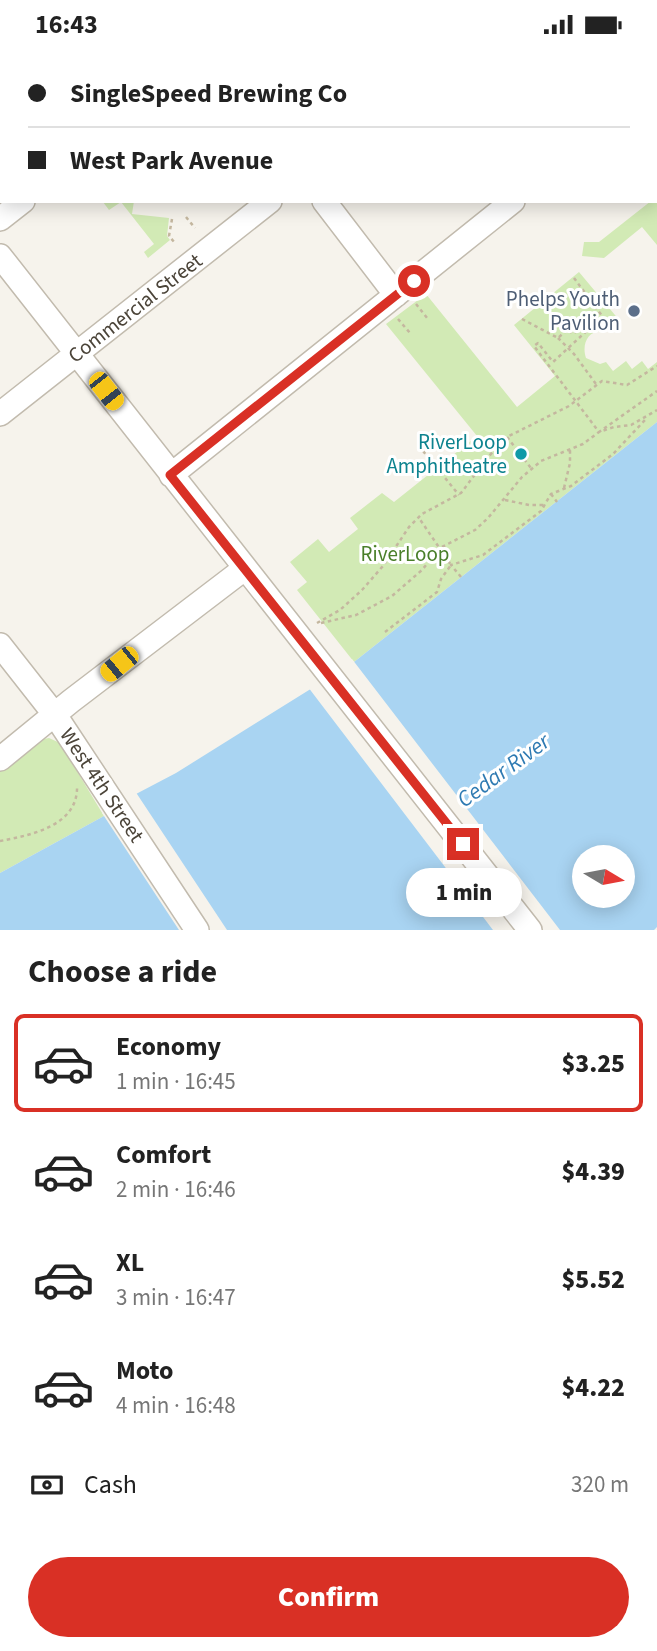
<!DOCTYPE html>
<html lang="en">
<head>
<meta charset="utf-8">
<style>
	body { margin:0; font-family:"Source Sans 3",sans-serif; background:#f6f6f6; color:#222; height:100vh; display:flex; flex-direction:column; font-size:26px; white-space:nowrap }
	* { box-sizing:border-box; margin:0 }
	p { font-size:23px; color:#767676 }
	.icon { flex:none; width:38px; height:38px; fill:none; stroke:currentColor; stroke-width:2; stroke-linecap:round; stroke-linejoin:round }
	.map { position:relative; height:881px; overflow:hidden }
	.panel { display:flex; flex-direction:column; background:#fff; flex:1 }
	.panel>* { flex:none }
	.guide { position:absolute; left:0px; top:0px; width:658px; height:154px; box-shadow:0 4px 18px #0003; display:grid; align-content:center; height:154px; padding:0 28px; background:#fff }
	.needle { width:46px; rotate:100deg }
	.buttons { position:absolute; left:572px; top:796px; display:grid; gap:14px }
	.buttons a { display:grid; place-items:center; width:63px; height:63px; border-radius:50%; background:#fff; box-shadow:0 4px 18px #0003; font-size:35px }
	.end { position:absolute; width:32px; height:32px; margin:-16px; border:9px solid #d93025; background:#fff; box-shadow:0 0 0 4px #fff }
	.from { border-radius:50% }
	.bubble { position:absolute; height:49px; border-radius:24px; background:#fff; box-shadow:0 4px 18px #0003; font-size:23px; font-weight:800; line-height:49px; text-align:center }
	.car { position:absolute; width:21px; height:42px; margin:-21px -10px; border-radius:9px; box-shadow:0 0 5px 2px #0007; background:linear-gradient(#f5c518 24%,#345 0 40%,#f5c518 0 76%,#345 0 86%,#f5c518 0) }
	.guide b { display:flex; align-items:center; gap:24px; height:66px; font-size:26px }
	.guide b+b { border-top:2px solid #e0e0e0 }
	.guide i { width:18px; height:18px; background:#222 }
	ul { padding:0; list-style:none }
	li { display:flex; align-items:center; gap:21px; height:98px; margin:0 14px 10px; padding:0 14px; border:4px solid transparent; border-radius:10px }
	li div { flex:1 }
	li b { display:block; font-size:26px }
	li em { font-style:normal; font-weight:800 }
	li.current { border-color:#d93025 }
	li>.icon { width:63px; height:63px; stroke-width:1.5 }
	h2 { padding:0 28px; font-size:32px; line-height:84px }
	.pay { display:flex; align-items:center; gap:18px; height:77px; padding:0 28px; font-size:26px }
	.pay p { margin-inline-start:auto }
	.primary-button { display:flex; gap:14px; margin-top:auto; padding:14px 28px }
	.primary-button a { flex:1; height:80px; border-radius:42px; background:#d93025; color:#fff; font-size:28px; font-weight:800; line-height:80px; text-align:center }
	.status { display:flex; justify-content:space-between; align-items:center; height:49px; padding:0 35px; background:#fff; direction:ltr }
	.status svg { height:19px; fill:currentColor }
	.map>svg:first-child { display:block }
</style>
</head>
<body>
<div class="status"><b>16:43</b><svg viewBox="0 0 49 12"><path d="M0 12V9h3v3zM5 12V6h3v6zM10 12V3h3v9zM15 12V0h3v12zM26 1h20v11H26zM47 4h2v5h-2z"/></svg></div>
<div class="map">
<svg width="657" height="881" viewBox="0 0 657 881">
	<rect width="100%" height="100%" fill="#f6f3ec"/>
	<path fill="#d2eab5" d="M657,148V196L642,178L604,209L582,207L584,193H599L651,152H656Z
		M134,152L132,165L169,169L167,187L170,191L148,209L144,203L154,195L121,153L109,161L103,153Z
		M579,223L620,272L606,283C589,279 581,294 586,309L600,315L606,313L613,322L626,312L632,320L642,312L648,320L657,313V373L354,613L297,541L307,533L290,513L318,490L329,503L358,480L350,469L382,444L394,453L477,387L386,275L426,245L517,358L555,327L514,276Z
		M49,689L60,694L104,767L0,824V721L39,691Z"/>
	<path fill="#a9d4f2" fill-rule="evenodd" d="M657,373V878L654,881H0V824L104,767L136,745L176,724L354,613ZM584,808H623V847H584Z"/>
	<path fill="#f6f3ec" d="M352,610L560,881H493L308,638Z
		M135,742L227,881H179L102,764Z"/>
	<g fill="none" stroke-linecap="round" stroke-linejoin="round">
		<defs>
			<path id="minor" d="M206,0L207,2
				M563,0L564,2
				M2,2L4,0
				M230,2L232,0
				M456,2L458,0
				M324,152L396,246
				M0,170L23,152
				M0,207L530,881
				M0,365L270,152
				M171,426L513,152
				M0,596L55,666L197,881
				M0,710L71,652L244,520"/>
		</defs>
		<use href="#minor" stroke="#c2bbae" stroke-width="26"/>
		<path stroke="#c4b79f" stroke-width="2.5" stroke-dasharray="3.5 3.5" stroke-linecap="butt" d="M63,0L64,2
			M656,35H657
			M656,70L657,71
			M186,168L195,179
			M172,170L169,187L175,194
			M574,229L611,279
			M416,255L428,270
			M398,270L410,284
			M522,270L558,289L568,280L573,285L587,273L594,271L597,275
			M605,272L591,278L553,313L538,294L534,297L599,383L657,342
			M558,289L574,305L596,335
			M507,388L531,419
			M423,402L459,446
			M564,439L570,414V401
			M551,445L557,453
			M505,451L529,456H543
			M461,528L451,516L483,506L541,462L551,445L571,437L613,405L645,371
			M317,574L340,561L362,541L383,517L409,478L422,465L461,444L489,407L507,388L569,357L602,332L627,336L657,317
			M321,574L356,566L392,547L422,521L440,499L475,481L488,469L522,428L541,412L583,395L599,383L614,378L631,376L657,361
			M385,583L437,543L441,530L451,516L419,469
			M0,792C31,786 79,777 77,736"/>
		<use href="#minor" stroke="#fff" stroke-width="23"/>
	</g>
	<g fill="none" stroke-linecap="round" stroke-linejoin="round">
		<path stroke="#d93025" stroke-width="9" d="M414,232L170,426L463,795"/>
	</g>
	<circle fill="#5c6f8a" stroke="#fff" stroke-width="2.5" cx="634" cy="262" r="7"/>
	<circle fill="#0f9aa8" stroke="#fff" stroke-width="2.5" cx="521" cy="405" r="7"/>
	<g text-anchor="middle" stroke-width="6" stroke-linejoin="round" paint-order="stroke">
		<g font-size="21" fill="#4e5e75" stroke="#fff" text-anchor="end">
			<text x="620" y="257">Phelps Youth<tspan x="620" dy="24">Pavilion</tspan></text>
		</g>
		<g font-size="21" fill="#4b4439" stroke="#fff">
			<text transform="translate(135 259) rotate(-38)" y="7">Commercial Street</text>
			<text transform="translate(102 736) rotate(56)" y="7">West 4th Street</text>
		</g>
		<g font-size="21" fill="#0d838f" stroke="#fff" text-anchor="end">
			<text x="507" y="400">RiverLoop<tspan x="507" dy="24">Amphitheatre</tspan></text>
		</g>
		<g font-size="21" fill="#4a7f2a" stroke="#fff">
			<text x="405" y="512">RiverLoop</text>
		</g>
		<g font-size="23" font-style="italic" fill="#2e7ab2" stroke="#fff">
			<text transform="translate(503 721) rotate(-36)" y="8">Cedar River</text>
		</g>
	</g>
</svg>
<div class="buttons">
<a><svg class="needle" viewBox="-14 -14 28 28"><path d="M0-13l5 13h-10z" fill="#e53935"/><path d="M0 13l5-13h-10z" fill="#767676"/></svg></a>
</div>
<i class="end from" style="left:414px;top:232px"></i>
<i class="end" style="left:463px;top:795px"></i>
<div class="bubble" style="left:406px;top:819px;width:116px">1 min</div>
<i class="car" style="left:106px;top:342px;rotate:142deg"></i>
<i class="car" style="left:119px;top:615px;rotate:231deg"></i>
<div class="guide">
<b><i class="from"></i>SingleSpeed Brewing Co</b>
<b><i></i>West Park Avenue</b>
</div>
</div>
<section class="panel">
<h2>Choose a ride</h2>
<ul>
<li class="current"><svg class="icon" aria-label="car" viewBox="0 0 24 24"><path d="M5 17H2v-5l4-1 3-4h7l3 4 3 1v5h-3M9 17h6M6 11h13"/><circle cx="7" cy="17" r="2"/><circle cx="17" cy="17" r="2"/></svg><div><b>Economy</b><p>1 min · 16:45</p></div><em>$3.25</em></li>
<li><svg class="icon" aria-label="car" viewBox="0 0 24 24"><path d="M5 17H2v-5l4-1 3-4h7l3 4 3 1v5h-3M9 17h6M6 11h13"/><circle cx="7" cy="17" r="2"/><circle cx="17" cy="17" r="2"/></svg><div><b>Comfort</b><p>2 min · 16:46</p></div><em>$4.39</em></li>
<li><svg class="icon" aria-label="car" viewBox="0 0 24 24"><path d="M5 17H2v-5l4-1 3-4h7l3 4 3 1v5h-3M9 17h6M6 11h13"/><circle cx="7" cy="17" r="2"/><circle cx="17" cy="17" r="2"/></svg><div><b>XL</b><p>3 min · 16:47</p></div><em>$5.52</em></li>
<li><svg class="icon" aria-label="car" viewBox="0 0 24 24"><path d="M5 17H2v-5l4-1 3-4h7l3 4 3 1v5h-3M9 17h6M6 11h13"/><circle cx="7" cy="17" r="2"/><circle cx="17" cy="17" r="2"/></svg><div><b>Moto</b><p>4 min · 16:48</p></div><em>$4.22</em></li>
</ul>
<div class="pay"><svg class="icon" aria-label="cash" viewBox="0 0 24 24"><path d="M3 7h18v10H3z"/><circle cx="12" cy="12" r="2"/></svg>Cash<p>320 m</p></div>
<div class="primary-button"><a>Confirm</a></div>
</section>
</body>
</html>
